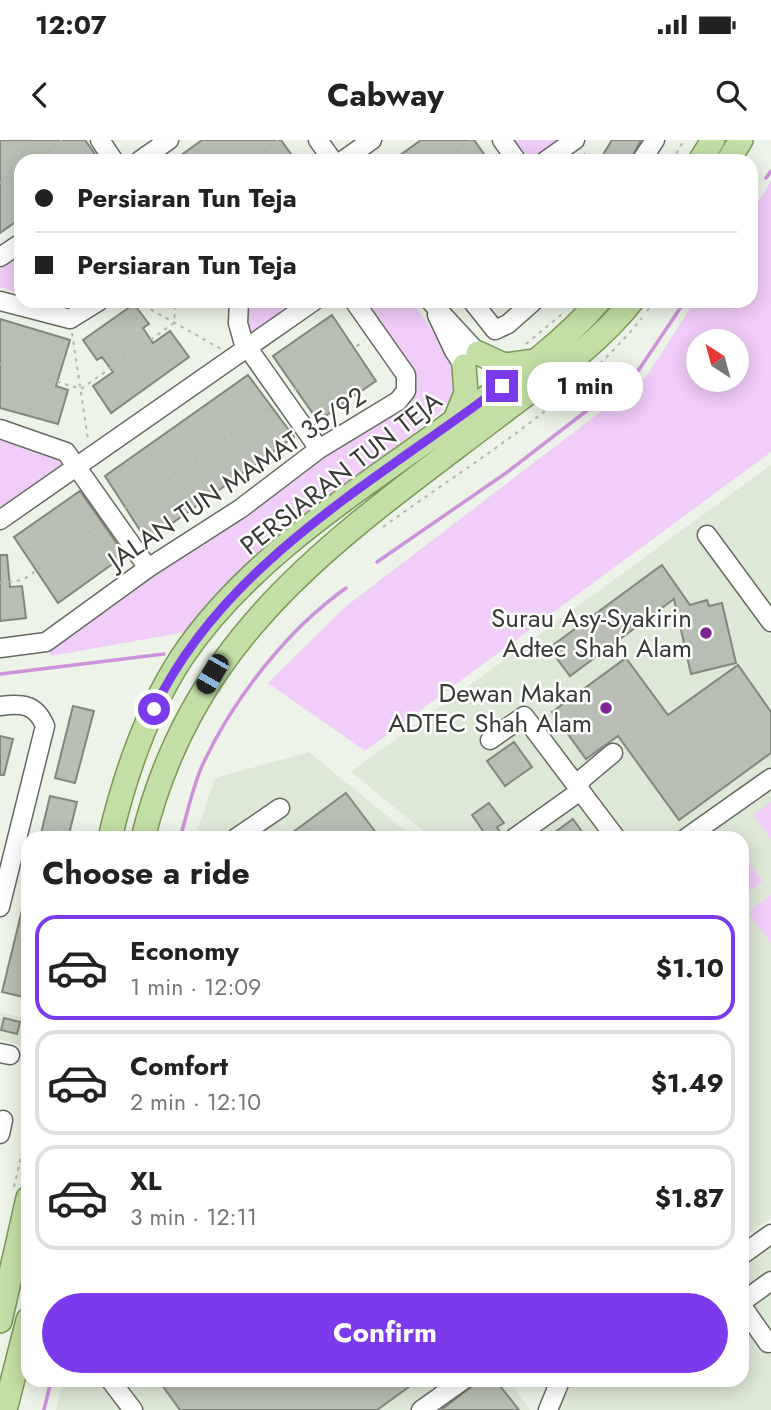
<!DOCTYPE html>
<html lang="en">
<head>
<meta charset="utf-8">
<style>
	body { margin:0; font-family:Jost,sans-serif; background:#f2f2f2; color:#222; height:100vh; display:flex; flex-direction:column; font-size:26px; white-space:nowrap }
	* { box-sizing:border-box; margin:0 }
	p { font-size:23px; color:#767676 }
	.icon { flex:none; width:38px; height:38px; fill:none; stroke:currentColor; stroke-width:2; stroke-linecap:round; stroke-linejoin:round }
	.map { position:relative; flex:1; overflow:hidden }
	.sheet { position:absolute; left:21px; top:691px; width:728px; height:556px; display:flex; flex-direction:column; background:#fff; border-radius:21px; box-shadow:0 4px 18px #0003 }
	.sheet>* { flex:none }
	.guide { position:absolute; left:14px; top:14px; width:744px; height:154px; border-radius:21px; box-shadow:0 4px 18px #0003; display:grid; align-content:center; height:154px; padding:0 21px; background:#fff }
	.needle { width:46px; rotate:324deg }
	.controls { position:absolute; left:686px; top:189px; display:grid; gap:14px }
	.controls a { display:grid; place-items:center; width:63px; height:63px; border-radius:50%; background:#fff; box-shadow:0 4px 18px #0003; font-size:35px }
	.end { position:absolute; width:32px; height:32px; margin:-16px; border:9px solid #7c3aed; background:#fff; box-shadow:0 0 0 4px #fff }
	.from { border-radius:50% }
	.bubble { position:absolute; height:49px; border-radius:24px; background:#fff; box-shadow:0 4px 18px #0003; font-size:23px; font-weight:700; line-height:49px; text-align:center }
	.car { position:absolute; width:21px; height:42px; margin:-21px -10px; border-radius:9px; box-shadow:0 0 5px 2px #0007; background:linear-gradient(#222 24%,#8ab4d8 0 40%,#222 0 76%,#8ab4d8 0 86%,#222 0) }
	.guide b { display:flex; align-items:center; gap:24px; height:66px; font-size:26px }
	.guide b+b { border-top:2px solid #e0e0e0 }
	.guide i { width:18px; height:18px; background:#222 }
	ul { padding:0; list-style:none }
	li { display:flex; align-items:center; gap:21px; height:105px; margin:0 14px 10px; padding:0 7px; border:4px solid #e0e0e0; border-radius:21px }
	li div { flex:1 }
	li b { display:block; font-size:26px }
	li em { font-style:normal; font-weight:700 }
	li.on { border-color:#7c3aed }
	li>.icon { width:63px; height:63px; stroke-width:1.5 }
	h2 { padding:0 21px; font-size:32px; line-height:84px }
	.primary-button { display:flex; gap:14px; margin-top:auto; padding:14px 21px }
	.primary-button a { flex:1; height:80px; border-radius:42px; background:#7c3aed; color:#fff; font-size:28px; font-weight:700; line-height:80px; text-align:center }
	.status { display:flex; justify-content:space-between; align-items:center; height:49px; padding:0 35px; background:#fff; direction:ltr }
	.status svg { height:19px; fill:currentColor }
	header { display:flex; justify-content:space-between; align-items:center; height:91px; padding:0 21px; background:#fff; font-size:32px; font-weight:700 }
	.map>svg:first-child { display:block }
</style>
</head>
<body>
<div class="status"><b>12:07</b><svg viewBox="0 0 49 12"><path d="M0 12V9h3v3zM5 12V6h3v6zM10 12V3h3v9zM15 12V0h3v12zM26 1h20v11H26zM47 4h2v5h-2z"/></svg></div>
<header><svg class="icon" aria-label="back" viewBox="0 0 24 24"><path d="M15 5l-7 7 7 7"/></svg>Cabway<svg class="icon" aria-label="search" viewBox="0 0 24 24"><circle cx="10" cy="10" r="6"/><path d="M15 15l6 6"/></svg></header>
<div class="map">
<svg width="771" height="1270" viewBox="0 0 771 1270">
	<rect width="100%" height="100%" fill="#edf3e8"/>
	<path fill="#dee8d6" d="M771,325V1078L742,1098V698H432L351,632Z
		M309,612L414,698H195L215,638Z
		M0,872L27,879L20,905L0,900Z
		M771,1100V1270H554L564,1243L569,1241H742V1120Z
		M63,1241H509L530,1270H56Z"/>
	<path fill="#f1cdf9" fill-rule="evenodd" d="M511,0H562L530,20L523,18Z
		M771,41V312L365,611L268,543L345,467L646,237L695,161H751V73ZM698,201H737V240H698Z
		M21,115V154L0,147V129Z
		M245,161H304L253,196L246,181Z
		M363,161H412L458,227L460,258L448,263L440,272L252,417L185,492L51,516L48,507L323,314L402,265L414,235L406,218Z
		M0,298L61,315L64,323L0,372Z
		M771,662V699L753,675Z
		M742,714L763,742L742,757Z
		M771,755V803L747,772Z"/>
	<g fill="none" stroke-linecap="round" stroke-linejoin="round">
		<path stroke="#ce91dc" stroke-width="3.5" d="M766,38L771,31
			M377,422L506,333L638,231L685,161
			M0,534L164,514
			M180,698C187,675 192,649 202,626C233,559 287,490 346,448
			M44,1270L51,1241"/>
	</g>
	<path fill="#b9beb4" stroke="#83887e" stroke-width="2" d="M0,0H85L100,21H21V78L0,93Z
		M202,0H281L296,21H173Z
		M421,0H474L489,21H392Z
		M612,0H641L630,21H599Z
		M134,164L149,184L143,188L153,203L170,191L189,217L111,273L93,246L113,232L102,217L97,220L83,200Z
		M332,175L376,241L318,281L273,216Z
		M0,179L70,200L56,246L68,250L58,284L0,268Z
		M248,235L294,297L147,401L105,336Z
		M80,351L125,415L58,463L14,397Z
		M0,415H7L10,447L22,446L26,478L0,481Z
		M662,425L690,465L707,460L709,466L722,463L736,523L691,534L674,459L570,536L549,508Z
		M626,518L668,575L738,525L771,572V613L679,680L618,596L586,619L552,572Z
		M73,566L94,571L75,643L55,638Z
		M0,596L13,599L4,635H0Z
		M514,602L532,627L505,646L487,621Z
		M346,653L380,698H285Z
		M50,656L77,662L68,698H40Z
		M489,663L504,683L497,687L500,692L492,698H488L472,675Z
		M573,679L583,693L576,698H547Z
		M24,762L28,763V858L2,852Z
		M4,878L20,882L17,894L1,890Z
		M159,1241H417L377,1270H180Z
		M479,1241H496L519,1270H441Z"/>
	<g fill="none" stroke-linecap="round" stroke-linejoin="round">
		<defs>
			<path id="minor" d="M100,0L114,21
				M318,0L333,21
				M502,0L517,21
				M139,21L169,0
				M342,21L372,0
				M545,21L575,0
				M641,21L655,0
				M0,117L21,103
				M0,161L70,179L99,161
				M239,161L238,183L243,201L319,309
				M430,161L478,213
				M472,161L495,190L508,184L534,161
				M437,175L454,211L464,226
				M0,289L66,312L148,428
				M0,380L314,161
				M707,395L771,482
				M0,508L46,502L148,428L240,369L319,309L398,261L406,251V235L354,161
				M0,566C22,563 36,564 45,586L0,767
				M490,600L524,576L616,698
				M236,698L280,668
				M514,698L576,654L582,639L613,613
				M686,698L771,638
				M0,913L10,915
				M0,994L3,980
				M742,1115L771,1094
				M742,1162L771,1141
				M742,1166L768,1203
				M111,1241L133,1270
				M421,1270L462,1241
				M548,1270L560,1241"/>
			<path id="major" d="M700,21L713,0
				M728,21L741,0
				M478,213L504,225L535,221
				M455,280L466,253L464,226
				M110,698C125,634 146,572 182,517C248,418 362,348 457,279C506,243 559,208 599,161
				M143,698C194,492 336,399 495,278C543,241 594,209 632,161
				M0,1181L28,1058
				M5,1270L28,1180"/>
		</defs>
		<use href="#minor" stroke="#656a61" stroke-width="21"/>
		<use href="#major" stroke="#789858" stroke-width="26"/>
		<path stroke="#b3b8af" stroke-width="2" stroke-dasharray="3.5 5" stroke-linecap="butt" d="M584,13L589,21
			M32,21L62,0
			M248,21L278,0
			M442,21L471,0
			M672,21L684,0
			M0,43L21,28
			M136,161L221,209
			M647,171L655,161
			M72,193L88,299
			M526,204L562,174
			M0,224L81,249L174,183L176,161
			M294,250L364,201
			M125,368L270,267
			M383,387C471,323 572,264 642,178
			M0,443L23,440L100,385
			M14,1047L28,987"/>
		<use href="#minor" stroke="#fff" stroke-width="18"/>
		<use href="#major" stroke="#c3dfa6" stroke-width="23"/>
	</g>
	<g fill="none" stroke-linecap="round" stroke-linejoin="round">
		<path stroke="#7c3aed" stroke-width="9" d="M154,569C224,422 378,340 502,246"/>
	</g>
	<g fill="#7f2592" stroke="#fff" stroke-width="2.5">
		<circle cx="706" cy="493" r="7"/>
		<circle cx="606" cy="568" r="7"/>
	</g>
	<g text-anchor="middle" stroke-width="5" stroke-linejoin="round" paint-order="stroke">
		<g font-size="26" fill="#383b36" stroke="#fff">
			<text transform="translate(341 333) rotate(-38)" y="9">PERSIARAN TUN TEJA</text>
			<text transform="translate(237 338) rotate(-34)" y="9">JALAN TUN MAMAT 35/92</text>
		</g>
		<g font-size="26" fill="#383b36" stroke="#fff" text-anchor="end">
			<text x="692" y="487">Surau Asy-Syakirin<tspan x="692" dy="30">Adtec Shah Alam</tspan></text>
			<text x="592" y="562">Dewan Makan<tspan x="592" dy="30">ADTEC Shah Alam</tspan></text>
		</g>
	</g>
</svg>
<div class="controls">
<a><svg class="needle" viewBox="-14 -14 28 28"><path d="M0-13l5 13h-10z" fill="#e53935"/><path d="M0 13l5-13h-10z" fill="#767676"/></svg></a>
</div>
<i class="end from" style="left:154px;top:569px"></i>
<i class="end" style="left:502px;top:246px"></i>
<div class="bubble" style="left:527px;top:222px;width:116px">1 min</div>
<i class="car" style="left:212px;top:534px;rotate:210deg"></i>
<div class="guide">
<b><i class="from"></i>Persiaran Tun Teja</b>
<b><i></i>Persiaran Tun Teja</b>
</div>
<section class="sheet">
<h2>Choose a ride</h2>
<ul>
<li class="on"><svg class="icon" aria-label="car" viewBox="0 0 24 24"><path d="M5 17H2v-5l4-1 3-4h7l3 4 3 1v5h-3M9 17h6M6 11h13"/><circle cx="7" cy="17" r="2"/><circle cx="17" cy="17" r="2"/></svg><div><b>Economy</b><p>1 min · 12:09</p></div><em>$1.10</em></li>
<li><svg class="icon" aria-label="car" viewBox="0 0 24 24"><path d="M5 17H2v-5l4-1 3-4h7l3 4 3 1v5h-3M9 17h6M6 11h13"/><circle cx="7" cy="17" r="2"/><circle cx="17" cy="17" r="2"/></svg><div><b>Comfort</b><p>2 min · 12:10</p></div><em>$1.49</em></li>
<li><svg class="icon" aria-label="car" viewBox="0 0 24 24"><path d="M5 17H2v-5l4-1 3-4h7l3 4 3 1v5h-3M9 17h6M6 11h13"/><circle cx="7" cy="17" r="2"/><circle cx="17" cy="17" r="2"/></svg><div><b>XL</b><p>3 min · 12:11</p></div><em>$1.87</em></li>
</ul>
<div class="primary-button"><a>Confirm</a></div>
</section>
</div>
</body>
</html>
